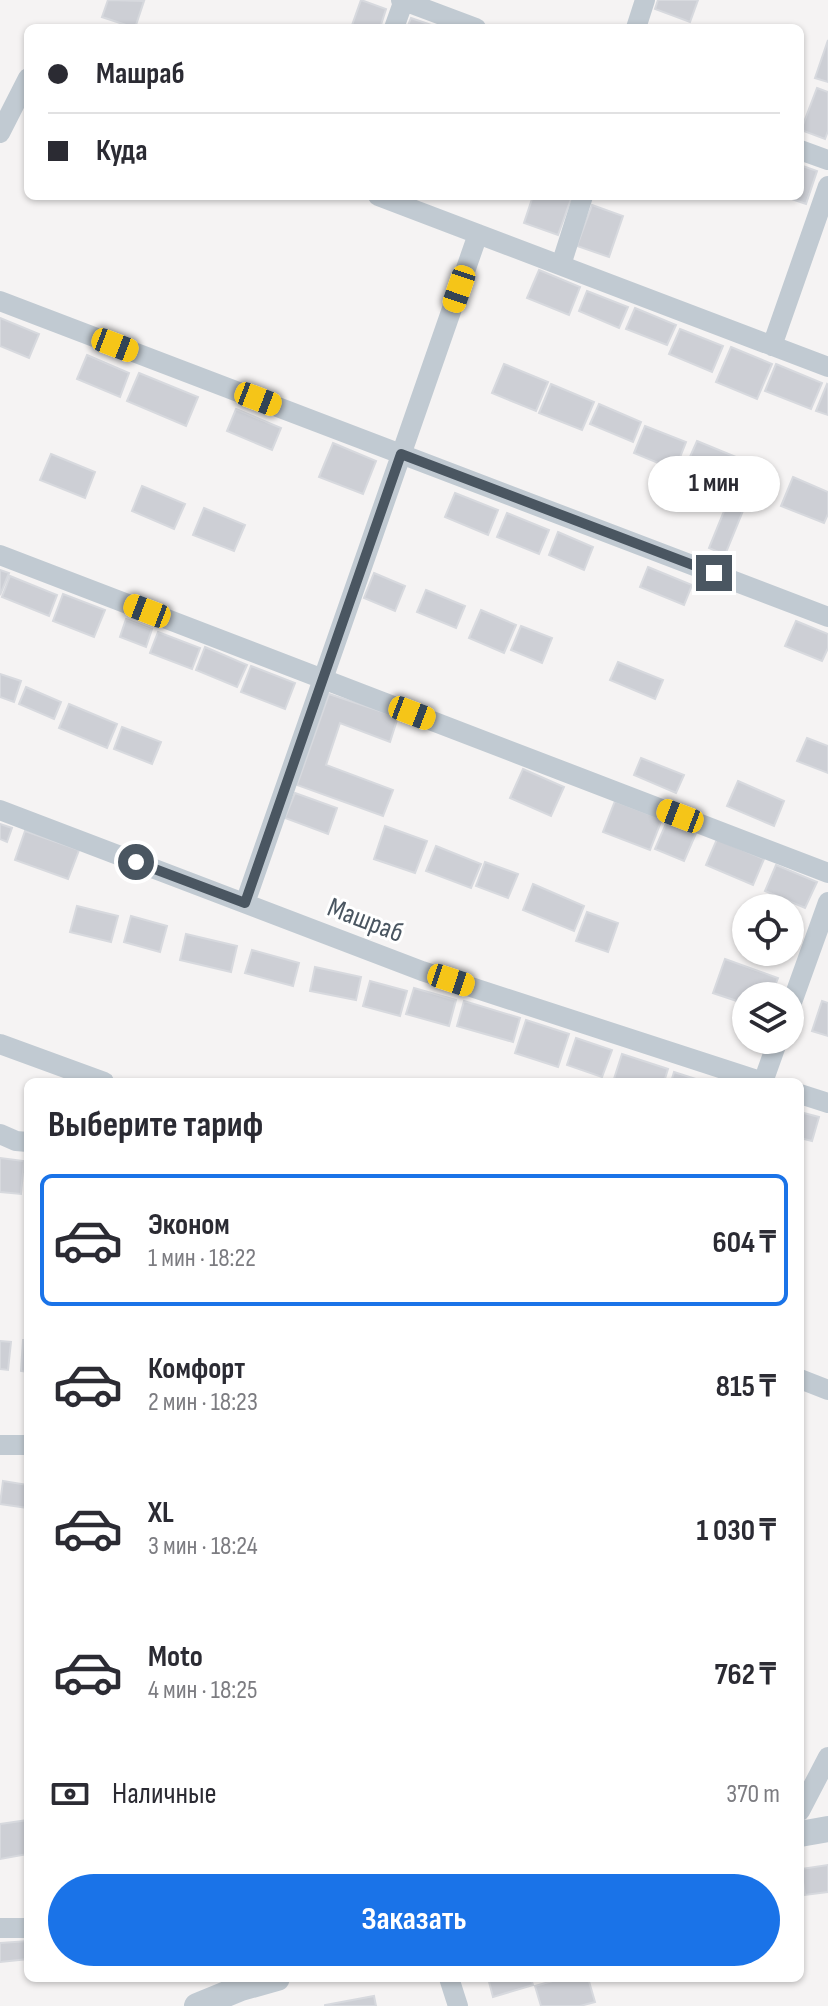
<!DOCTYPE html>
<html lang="ru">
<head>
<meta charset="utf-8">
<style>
	body { margin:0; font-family:"Sofia Sans Condensed",sans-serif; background:#f2f2f3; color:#2b2b33; height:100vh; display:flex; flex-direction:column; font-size:30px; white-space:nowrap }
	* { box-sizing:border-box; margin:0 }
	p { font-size:26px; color:#7c7c81 }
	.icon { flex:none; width:44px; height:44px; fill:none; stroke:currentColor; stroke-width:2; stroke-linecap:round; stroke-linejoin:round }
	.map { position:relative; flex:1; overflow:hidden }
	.details { position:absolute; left:24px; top:1078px; width:780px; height:904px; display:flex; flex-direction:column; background:#fff; border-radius:12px; box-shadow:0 2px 6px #0004 }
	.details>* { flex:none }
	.hud { position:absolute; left:24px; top:24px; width:780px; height:176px; border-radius:12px; box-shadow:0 2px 6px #0004; display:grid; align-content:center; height:176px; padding:0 24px; background:#fff }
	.buttons { position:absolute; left:732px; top:894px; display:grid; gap:16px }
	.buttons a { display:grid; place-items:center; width:72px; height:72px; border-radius:50%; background:#fff; box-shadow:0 2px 6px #0004; font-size:40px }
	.end { position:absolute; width:36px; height:36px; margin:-18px; border:10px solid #4a5661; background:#fff; box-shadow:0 0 0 4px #fff }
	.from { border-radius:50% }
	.bubble { position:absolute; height:56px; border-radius:28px; background:#fff; box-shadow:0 2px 6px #0004; font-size:26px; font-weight:700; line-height:56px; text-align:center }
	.car { position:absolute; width:24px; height:48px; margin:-24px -12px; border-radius:10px; box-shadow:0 0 6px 2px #0007; background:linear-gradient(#f5c518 24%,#345 0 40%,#f5c518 0 76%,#345 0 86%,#f5c518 0) }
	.hud b { display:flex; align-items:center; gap:28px; height:76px; font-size:30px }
	.hud b+b { border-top:2px solid #e1e1e2 }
	.hud i { width:20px; height:20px; background:#2b2b33 }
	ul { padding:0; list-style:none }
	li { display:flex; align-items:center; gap:24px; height:132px; margin:0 16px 12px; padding:0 8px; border:4px solid transparent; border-radius:12px }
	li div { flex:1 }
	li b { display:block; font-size:30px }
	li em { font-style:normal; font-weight:700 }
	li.active { border-color:#1a73e8 }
	li>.icon { width:72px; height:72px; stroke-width:1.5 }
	h2 { padding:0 24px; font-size:36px; line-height:96px }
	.pay { display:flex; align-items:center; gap:20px; height:88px; padding:0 24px; font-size:30px }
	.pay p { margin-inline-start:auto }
	.primary-button { display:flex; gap:16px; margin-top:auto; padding:16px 24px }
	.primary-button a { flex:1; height:92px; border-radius:48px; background:#1a73e8; color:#fff; font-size:32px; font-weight:700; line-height:92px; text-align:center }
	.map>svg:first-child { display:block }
</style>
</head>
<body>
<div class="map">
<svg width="828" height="2006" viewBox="0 0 828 2006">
	<rect width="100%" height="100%" fill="#f5f3f3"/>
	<path fill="#cdcfd5" stroke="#d7d9de" stroke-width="2" d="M108,0L144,1L135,28L102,17Z
		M361,0L386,9L380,28H351Z
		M658,0H698L690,22L655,9Z
		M411,18L440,28H407Z
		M828,40V82L815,78Z
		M817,88L828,92V131L825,139L801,130Z
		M800,165L817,171L806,204L783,196H800Z
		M533,196H572L558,235L524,223Z
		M592,205L623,216L609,257L577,246Z
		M539,270L580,287L569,315L527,298Z
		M587,291L628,307L619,328L579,311Z
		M635,308L676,325L667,345L626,329Z
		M0,318L39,334L29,358L0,346Z
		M680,329L723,346L712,372L669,354Z
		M731,347L772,364L757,399L716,382Z
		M87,355L129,373L120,397L77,379Z
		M504,364L548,382L536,411L492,393Z
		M776,364L822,383L811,409L765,391Z
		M139,373L198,397L186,426L127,401Z
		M551,384L594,402L582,430L539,413Z
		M827,384L828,385V415L816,411Z
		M599,404L641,422L633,442L590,424Z
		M236,409L281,428L272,450L227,431Z
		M645,426L686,442L675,470L634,453Z
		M697,441L741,459L730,487L685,468Z
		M333,443L376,461L363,494L319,477Z
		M51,454L95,472L85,498L40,480Z
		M744,462L760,469L725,555L709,548Z
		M793,477L828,492V514L824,523L781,506Z
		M142,486L185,504L174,529L132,511Z
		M455,493L498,510L488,535L445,517Z
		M204,508L245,525L234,551L193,535Z
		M507,513L549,530L539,554L497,537Z
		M558,532L593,547L584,570L549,555Z
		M648,567L692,585L684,605L640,587Z
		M0,570L9,573L0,595Z
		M374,573L405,586L395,611L364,598Z
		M10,576L57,595L49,616L2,597Z
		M426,590L465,606L456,628L417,612Z
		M63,594L105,610L94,637L53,621Z
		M481,610L516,625L504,653L469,638Z
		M126,619L152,629L146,647L120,637Z
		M796,621L828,634V648L822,661L785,646Z
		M521,626L552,638L542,663L511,650Z
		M158,632L200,648L192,669L150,653Z
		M205,647L247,665L237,687L196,670Z
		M618,662L663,680L655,699L610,680Z
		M251,666L295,683L285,709L241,692Z
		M0,674L21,681L14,702L0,697Z
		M26,687L61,702L54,719L19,704Z
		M329,694L398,717L390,742L340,723L326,765L393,790L383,816L297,785Z
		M69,704L117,724L107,748L59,728Z
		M122,727L161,742L152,764L114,749Z
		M807,738L828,746V773L797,761Z
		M641,758L684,775L676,793L634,775Z
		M523,769L564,787L551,816L510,798Z
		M738,781L784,801L774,826L727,806Z
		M295,793L337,808L328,834L285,818Z
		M615,801L662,819L650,850L603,832Z
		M668,819L697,831L684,861L655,849Z
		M0,824L12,828L7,842L0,839Z
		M385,826L427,841L415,873L374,859Z
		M25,831L79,850L68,879L15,860Z
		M717,839L764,859L753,885L706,865Z
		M436,846L481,864L471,888L426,871Z
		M485,862L518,874L508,898L476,886Z
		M776,865L817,882L805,908L765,891Z
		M533,884L584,906L574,931L523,910Z
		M77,906L118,916L111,942L70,932Z
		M587,912L618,923L608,952L576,941Z
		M131,916L167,926L160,952L124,942Z
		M186,934L237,946L231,972L180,960Z
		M252,950L299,963L293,986L245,973Z
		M725,959L778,978L771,996H746V1004L713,993Z
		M315,967L361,977L356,1000L310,991Z
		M370,981L407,991L400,1016L363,1006Z
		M414,988L456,1000L449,1026L406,1014Z
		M464,1001L520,1018L513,1042L457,1026Z
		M822,1001L828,1003V1036L812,1031Z
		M526,1020L569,1034L558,1067L515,1053Z
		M576,1038L612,1050L602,1077L567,1065Z
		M622,1054L668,1069L664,1082H613Z
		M674,1072L705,1082H671Z
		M800,1112L819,1117L812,1141L800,1138Z
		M0,1158L24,1161L21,1194L0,1192Z
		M23,1340H28V1372L21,1371Z
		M0,1341L11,1342L8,1370L0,1369Z
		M3,1481L28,1485V1508L0,1504Z
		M28,1820V1854L0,1859V1824Z
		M828,1865V1892L805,1895L801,1869Z
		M28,1941V1959L0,1962V1943Z
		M488,1978H531L533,1985L493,1997Z
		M563,1978H588L595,2002L580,2006H541L535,1986Z
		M374,1996L376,2006H325V2005Z"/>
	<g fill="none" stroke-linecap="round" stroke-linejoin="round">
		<path stroke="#c1cad2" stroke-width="20" d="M401,0L476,28
			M394,28L404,0
			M636,28L645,0
			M0,133L28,78
			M800,150L828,160
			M378,196L828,367
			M561,265L583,196
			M0,301L828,617
			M772,346L828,186
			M0,555L828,873
			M0,810L422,971L763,1082
			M245,903L478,234
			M790,1008L828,902
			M0,1044L104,1082
			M763,1082L778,1040
			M800,1094L828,1103
			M0,1134L16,1141L28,1142
			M800,1379L828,1390
			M0,1445H28
			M800,1811L828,1757
			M0,1928H28
			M449,1978L458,2006"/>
		<path stroke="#c1cad2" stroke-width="26" d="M800,1834L828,1829
			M197,2006L241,1988L277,1978"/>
	</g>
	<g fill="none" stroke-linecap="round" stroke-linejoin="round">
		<path stroke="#4a5661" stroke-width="10" d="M136,862L245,903L401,454L714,573"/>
	</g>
	<g text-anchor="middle" stroke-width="6" stroke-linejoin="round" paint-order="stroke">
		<g font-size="28" fill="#4a5661" stroke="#fff">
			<text transform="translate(366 919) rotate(21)" y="10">Машраб</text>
		</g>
	</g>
</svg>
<div class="buttons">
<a><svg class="icon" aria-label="locate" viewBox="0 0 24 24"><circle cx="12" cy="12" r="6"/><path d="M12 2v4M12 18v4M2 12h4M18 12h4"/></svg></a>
<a><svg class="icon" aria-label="layers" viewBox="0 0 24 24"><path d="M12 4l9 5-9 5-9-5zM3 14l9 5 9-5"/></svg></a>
</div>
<i class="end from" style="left:136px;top:862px"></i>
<i class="end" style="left:714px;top:573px"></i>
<div class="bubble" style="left:648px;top:456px;width:132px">1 мин</div>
<i class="car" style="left:459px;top:289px;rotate:199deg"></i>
<i class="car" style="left:115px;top:345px;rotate:111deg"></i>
<i class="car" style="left:258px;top:399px;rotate:111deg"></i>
<i class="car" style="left:147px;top:611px;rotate:291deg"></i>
<i class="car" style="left:412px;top:713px;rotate:111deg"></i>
<i class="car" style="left:680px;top:816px;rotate:291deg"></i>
<i class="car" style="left:451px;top:980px;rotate:108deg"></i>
<div class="hud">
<b><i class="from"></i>Машраб</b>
<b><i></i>Куда</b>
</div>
<section class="details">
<h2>Выберите тариф</h2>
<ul>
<li class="active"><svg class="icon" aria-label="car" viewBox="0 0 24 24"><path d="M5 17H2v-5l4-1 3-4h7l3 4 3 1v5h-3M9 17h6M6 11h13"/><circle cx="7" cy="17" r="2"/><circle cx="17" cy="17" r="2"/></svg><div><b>Эконом</b><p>1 мин · 18:22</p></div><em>604 ₸</em></li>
<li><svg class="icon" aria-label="car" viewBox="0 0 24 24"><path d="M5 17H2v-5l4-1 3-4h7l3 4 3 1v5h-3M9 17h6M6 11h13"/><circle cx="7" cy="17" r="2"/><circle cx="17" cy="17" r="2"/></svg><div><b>Комфорт</b><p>2 мин · 18:23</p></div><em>815 ₸</em></li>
<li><svg class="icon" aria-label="car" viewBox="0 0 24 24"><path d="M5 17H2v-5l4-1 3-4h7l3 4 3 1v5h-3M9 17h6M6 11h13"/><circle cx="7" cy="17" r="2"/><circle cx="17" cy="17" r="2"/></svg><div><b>XL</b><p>3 мин · 18:24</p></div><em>1 030 ₸</em></li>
<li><svg class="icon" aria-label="car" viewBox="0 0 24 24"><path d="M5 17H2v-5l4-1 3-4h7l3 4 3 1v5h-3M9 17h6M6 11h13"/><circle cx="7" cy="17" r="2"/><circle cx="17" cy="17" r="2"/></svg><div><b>Moto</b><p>4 мин · 18:25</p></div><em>762 ₸</em></li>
</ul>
<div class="pay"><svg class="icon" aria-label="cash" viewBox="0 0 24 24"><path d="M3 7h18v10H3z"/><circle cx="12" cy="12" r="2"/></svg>Наличные<p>370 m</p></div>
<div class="primary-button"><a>Заказать</a></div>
</section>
</div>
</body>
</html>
